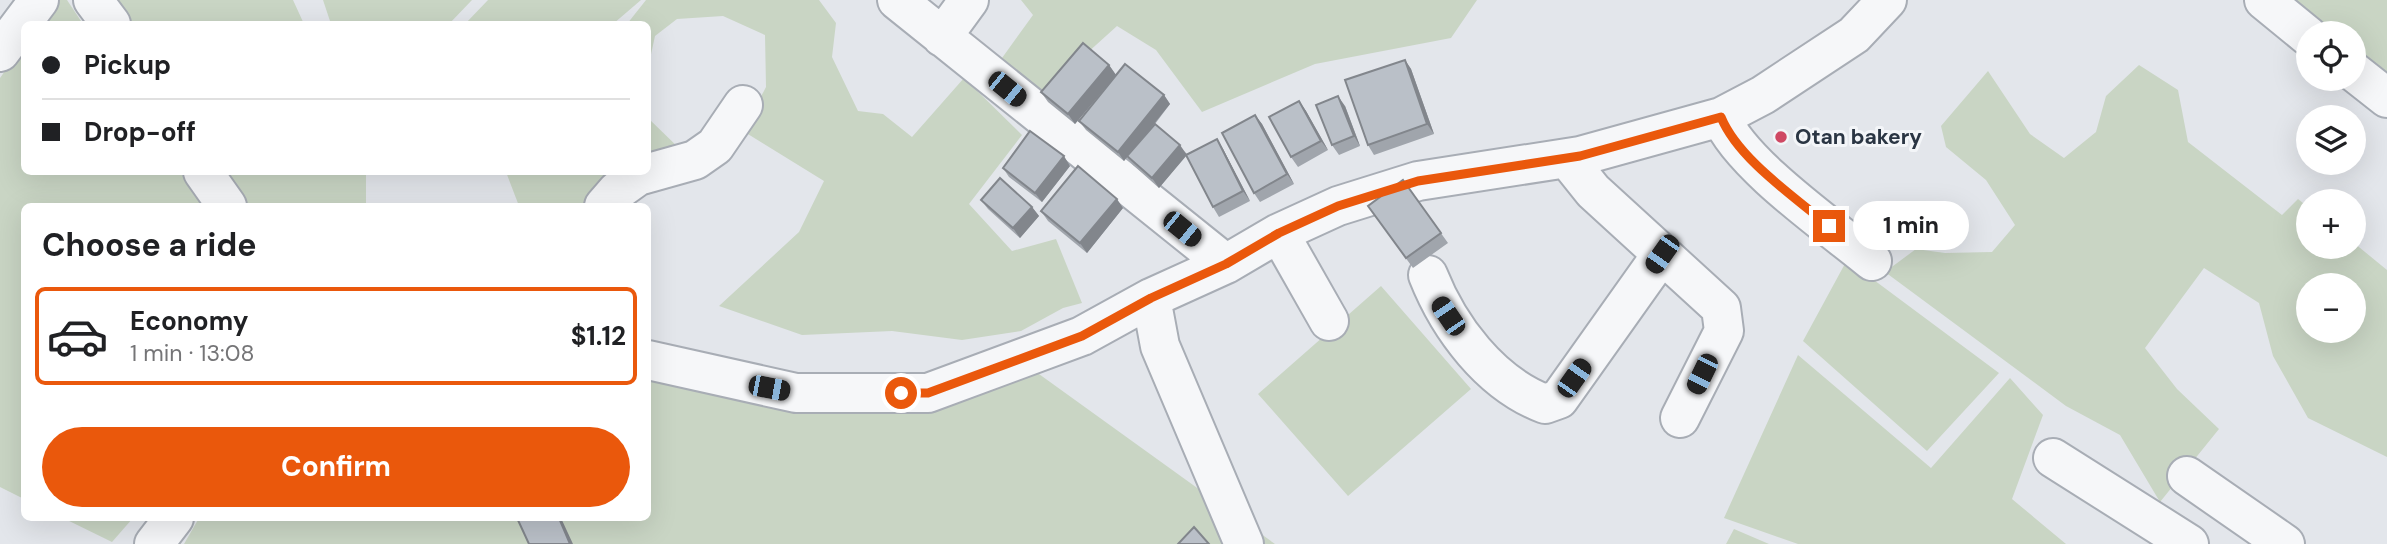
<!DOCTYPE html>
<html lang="en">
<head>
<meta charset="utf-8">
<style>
	body { margin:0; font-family:"DM Sans",sans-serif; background:#f6f6f6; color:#202124; height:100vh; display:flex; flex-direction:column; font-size:26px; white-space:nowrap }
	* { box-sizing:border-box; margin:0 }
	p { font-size:23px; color:#757577 }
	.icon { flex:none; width:38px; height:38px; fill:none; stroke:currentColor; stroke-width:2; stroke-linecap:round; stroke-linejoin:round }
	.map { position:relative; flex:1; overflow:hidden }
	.sheet { position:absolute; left:21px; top:203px; width:630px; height:318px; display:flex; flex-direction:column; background:#fff; border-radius:10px; box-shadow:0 7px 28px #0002 }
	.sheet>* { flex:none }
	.banner { position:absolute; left:21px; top:21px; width:630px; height:154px; border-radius:10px; box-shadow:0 7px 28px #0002; display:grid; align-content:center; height:154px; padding:0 21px; background:#fff }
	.tools { position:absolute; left:2296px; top:21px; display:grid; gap:14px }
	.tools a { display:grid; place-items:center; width:70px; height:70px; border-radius:50%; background:#fff; box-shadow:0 7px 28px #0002; font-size:35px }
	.end { position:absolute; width:32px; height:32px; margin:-16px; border:9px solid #ea580c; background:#fff; box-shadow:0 0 0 4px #fff }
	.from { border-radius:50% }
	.bubble { position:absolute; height:49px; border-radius:24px; background:#fff; box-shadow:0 7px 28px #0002; font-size:23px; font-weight:700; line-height:49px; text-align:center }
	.car { position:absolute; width:21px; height:42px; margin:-21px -10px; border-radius:9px; box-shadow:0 0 5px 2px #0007; background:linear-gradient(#222 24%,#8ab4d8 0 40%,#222 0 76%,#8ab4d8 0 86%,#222 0) }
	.banner b { display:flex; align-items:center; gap:24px; height:66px; font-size:26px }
	.banner b+b { border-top:2px solid #e0e0e0 }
	.banner i { width:18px; height:18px; background:#202124 }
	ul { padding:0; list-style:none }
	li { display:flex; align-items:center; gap:21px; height:98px; margin:0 14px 10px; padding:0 7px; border:4px solid #e0e0e0; border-radius:10px }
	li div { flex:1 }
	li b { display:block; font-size:26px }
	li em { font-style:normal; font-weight:700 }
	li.active { border-color:#ea580c }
	li>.icon { width:63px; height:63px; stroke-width:1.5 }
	h2 { padding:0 21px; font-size:32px; line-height:84px }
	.cta { display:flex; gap:14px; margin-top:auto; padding:14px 21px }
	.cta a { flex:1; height:80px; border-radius:42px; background:#ea580c; color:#fff; font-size:28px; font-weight:700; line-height:80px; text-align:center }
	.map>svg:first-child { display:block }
</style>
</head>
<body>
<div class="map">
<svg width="2387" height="544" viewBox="0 0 2387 544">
	<rect width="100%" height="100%" fill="#e3e6eb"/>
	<path fill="#c9d5c4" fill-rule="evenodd" d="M57,0H67L83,24H39Z
		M107,0H293L304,24H123Z
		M323,0H472L449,24H331Z
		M488,0H641L613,24H465Z
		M646,0H819L836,23L832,57L858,111L883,114L912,137L964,78L1022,135L969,204L1012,251L1056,239L1082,303L1063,308L1021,331L962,340L892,331L802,335L719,306L799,232L824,181L743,131L766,87L765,35L723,16L677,19L655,36L648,68V24H627Z
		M1021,0H1477L1451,38L1315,64L1202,112L1156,50L1117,26L1044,92L997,65L1033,15Z
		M2292,0H2387V72L2354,47V33H2336Z
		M24,44V172H180L203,206H24V499L0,487V78Z
		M2139,65L2178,90L2188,142L2282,215L2298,199L2308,207V247H2354V243L2387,270V457L2308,418L2273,356L2259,303L2204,268L2145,348L2177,389L2219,429L2160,502L2120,435L2066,406L1885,272L1916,249L1945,253L1992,252L2015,225L1986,180L1946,147L1941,126L1988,71L2030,134L2064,158L2096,132L2106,96ZM2308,285H2354V331H2308Z
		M648,118L683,152L621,206H519L506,172H648Z
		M219,172H366V206H241Z
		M1847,260L1999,373L1927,451L1803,341Z
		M1381,286L1471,389L1348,496L1258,394Z
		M1798,355L1931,468L2010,378L2043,415L2012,499L2066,544H1798L1724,518Z
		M1032,369L1275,544H184L199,518H648V378L699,391Z
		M63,518H133L112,542Z
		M1734,529L1769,544H1726Z"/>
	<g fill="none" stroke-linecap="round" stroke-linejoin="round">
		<defs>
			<path id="minor" d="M93,0L111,24
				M897,0L1226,264
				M2264,0L2308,36
				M942,37L969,0
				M0,52L39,0
				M2354,72L2387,98
				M1721,117C1741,165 1830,226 1872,261
				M1580,156L1573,166L1593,191L1721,308L1724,331L1680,418
				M203,172L227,206
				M604,206L617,191L638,176L695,160L715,146L743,105
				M1279,233L1329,321
				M1428,275C1449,328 1490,383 1545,404L1559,399L1662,254
				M1151,298L1160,346L1244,544
				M648,360L796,393H928L1082,336L1151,298L1226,264L1279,233L1338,206L1418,181L1580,156L1721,117L1763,95L1854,35L1887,0
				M2053,458L2189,544
				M2187,476L2285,544
				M154,544L174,518"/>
		</defs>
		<use href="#minor" stroke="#a8adb5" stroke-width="42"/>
		<use href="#minor" stroke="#f6f7f9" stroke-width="38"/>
	</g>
	<path fill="#a0a5ac" d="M1405,60L1411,69L1434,134L1374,155L1368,145Z
		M1109,65L1116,75L1075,124L1048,102L1041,92Z
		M1164,95L1170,104L1155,124L1187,154L1217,139L1223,149L1250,201L1219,217L1213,207L1186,155L1159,188L1133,165L1127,157L1124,161L1086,130L1079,121Z
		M1299,101L1306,111L1328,150L1298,167L1291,157Z
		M1345,106L1360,146L1339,155L1332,145Z
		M1255,115L1262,124L1294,184L1260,202L1254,193Z
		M1070,166L1042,202L1009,177L1003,168Z
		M1403,180L1448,243L1413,268L1368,206Z
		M981,200L1032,207L1039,216L1020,238L988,209Z
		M1123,208L1087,253L1048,221L1041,211Z"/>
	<path fill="#82868c" d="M1405,60L1411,69L1434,134L1427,124Z
		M1109,65L1116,75L1075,124L1068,114Z
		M1164,95L1170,104L1124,161L1118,152Z
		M1338,96L1345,106L1360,146L1354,136Z
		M1299,101L1306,111L1328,150L1321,141Z
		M1255,115L1262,124L1294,184L1287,174Z
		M1217,139L1223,149L1250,201L1243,191Z
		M1180,145L1187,155L1159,188L1152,178Z
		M1064,156L1070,166L1042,202L1035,193Z
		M1117,199L1123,208L1087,253L1080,243Z
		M1032,207L1039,216L1020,238L1013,228Z
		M559,518H561L573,544H570Z"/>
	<path fill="#bac0c8" stroke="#82868c" stroke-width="2" d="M1083,43L1109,65L1068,114L1041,92Z
		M1405,60L1427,124L1368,145L1345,80Z
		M1125,64L1164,95L1118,152L1079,121Z
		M1338,96L1354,136L1332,145L1316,105Z
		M1299,101L1321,141L1291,157L1269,117Z
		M1255,115L1287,174L1254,193L1222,133Z
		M1155,124L1180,145L1152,178L1127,156Z
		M1030,131L1064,156L1035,193L1003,168Z
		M1217,139L1243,191L1213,207L1186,155Z
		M1078,166L1117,199L1080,243L1041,211Z
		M1000,178L1032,207L1013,228L981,200Z
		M1403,180L1441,233L1406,258L1368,206Z
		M517,518H559L570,544H529Z
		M1194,527L1209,544H1178Z"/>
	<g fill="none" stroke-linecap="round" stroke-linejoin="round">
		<path stroke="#ea580c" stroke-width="9" d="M901,393H928L1082,336L1151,298L1226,264L1279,233L1338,206L1418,181L1580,156L1721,117C1738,159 1795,197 1829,226"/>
	</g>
	<circle fill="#cf4863" stroke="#f3f5f8" stroke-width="2.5" cx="1781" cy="137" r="7"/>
	<g text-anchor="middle" stroke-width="6" stroke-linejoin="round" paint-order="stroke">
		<g font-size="21" font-weight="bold" fill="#2a3543" stroke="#f3f5f8" text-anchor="start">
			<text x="1795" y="144">Otan bakery</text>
		</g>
	</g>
</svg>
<div class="tools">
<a><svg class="icon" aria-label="locate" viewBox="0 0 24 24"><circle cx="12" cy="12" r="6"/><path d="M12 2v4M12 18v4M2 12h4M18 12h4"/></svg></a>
<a><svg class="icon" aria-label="layers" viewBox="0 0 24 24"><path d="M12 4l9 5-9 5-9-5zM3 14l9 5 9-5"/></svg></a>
<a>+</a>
<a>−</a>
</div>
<i class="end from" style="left:901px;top:393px"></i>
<i class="end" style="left:1829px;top:226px"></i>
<div class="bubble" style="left:1853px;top:201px;width:116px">1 min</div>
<i class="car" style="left:1007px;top:89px;rotate:129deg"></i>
<i class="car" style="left:1182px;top:229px;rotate:129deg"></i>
<i class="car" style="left:1662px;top:254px;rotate:215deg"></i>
<i class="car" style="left:1448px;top:316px;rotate:326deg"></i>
<i class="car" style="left:1702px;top:374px;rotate:206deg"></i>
<i class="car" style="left:1574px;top:378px;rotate:35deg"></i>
<i class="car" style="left:769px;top:388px;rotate:101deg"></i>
<div class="banner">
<b><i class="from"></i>Pickup</b>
<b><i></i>Drop-off</b>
</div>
<section class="sheet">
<h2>Choose a ride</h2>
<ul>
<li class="active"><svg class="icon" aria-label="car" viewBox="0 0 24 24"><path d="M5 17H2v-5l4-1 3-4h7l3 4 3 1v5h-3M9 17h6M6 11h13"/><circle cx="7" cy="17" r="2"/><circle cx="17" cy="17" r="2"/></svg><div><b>Economy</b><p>1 min · 13:08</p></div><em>$1.12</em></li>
</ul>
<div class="cta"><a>Confirm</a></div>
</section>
</div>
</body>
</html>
